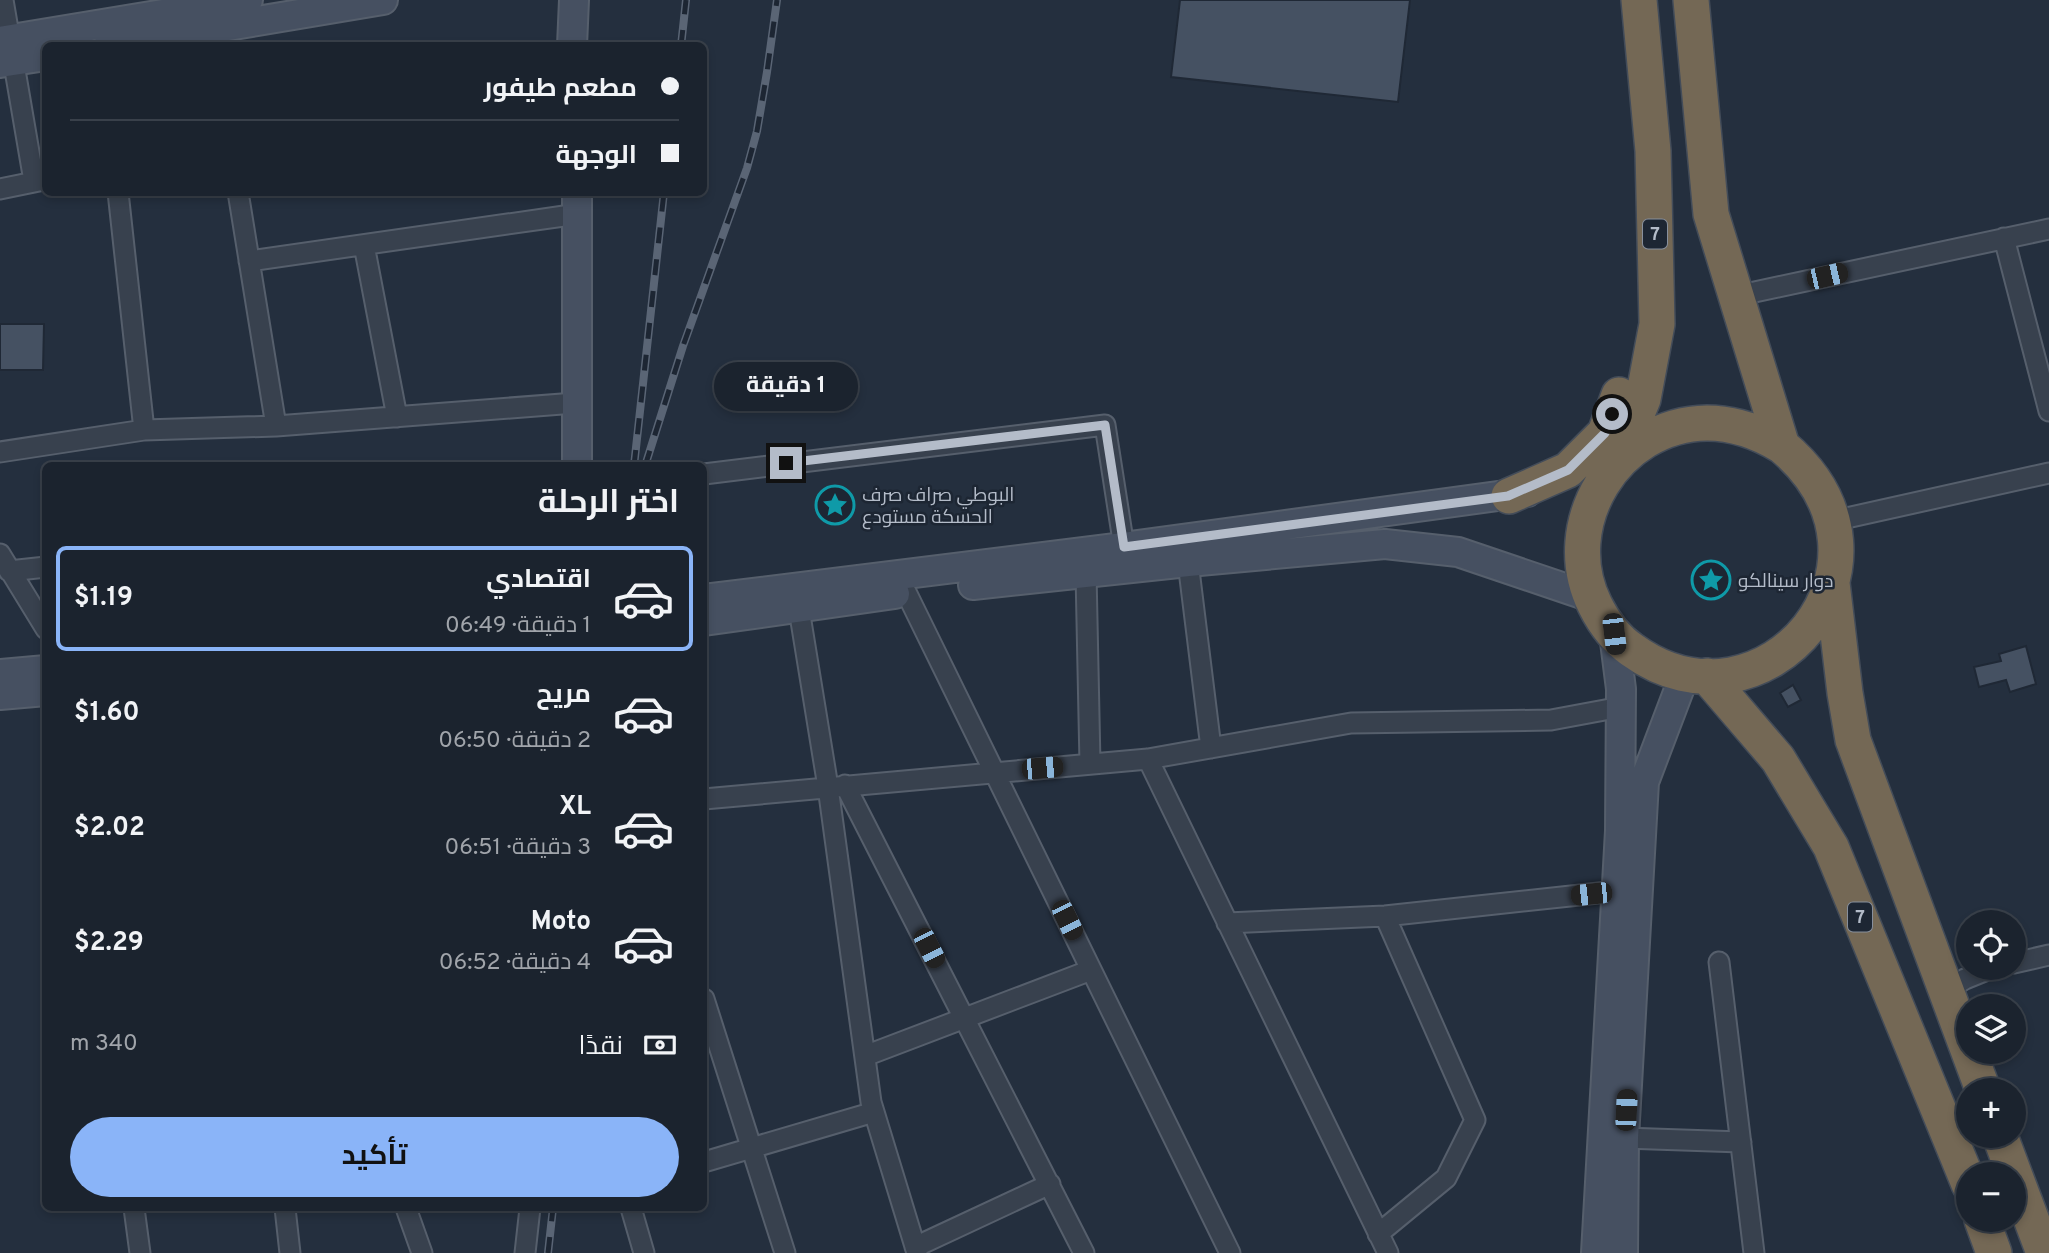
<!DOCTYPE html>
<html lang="ar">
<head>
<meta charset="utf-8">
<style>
	body { margin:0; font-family:Overpass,Cairo,sans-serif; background:#282f3a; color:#f1f3f6; direction:rtl; height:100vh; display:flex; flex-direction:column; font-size:26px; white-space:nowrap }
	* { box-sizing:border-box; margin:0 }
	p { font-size:23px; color:#a0a4aa }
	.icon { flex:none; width:38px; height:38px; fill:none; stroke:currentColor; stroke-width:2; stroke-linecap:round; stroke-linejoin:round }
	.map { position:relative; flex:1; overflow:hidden; direction:ltr }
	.side { position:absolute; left:42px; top:462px; width:665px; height:749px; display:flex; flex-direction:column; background:#1b232e; border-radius:10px; box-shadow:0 4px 10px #0003,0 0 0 2px #39404a; direction:rtl }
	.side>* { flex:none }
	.top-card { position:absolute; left:42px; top:42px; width:665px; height:154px; border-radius:10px; box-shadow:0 4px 10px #0003,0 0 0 2px #39404a; direction:rtl; display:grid; align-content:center; height:154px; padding:0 28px; background:#1b232e }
	.fabs { position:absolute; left:1956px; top:910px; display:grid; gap:14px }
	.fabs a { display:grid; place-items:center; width:70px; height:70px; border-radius:50%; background:#1b232e; box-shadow:0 4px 10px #0003,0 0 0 2px #39404a; font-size:35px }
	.end { position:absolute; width:32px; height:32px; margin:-16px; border:9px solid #b4bcc9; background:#111; box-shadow:0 0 0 4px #111 }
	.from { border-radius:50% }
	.bubble { position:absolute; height:49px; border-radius:24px; background:#1b232e; box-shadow:0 4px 10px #0003,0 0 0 2px #39404a; font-size:23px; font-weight:700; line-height:49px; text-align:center; direction:rtl }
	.car { position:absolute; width:21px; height:42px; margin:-21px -10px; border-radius:9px; box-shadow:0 0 5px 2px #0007; background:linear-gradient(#222 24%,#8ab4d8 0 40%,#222 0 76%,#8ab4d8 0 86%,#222 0) }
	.top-card b { display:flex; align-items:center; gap:24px; height:66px; font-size:26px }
	.top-card b+b { border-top:2px solid #39404a }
	.top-card i { width:18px; height:18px; background:#f1f3f6 }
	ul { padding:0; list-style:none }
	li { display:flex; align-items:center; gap:21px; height:105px; margin:0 14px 10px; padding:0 14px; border:4px solid transparent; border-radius:10px }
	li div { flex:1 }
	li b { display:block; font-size:26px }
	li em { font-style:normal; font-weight:700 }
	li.active { border-color:#8ab4f8 }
	li>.icon { width:63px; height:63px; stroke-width:1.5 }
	h2 { padding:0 28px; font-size:32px; line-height:84px }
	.pay { display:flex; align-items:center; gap:18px; height:77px; padding:0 28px; font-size:26px }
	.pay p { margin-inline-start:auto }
	.primary-button { display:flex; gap:14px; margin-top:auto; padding:14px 28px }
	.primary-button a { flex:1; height:80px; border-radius:42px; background:#8ab4f8; color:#111; font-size:28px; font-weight:700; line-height:80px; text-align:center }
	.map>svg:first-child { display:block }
</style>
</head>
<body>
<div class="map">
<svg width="2049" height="1253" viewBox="0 0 2049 1253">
	<rect width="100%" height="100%" fill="#242f3e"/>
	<path fill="#455162" stroke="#1f2835" stroke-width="2" d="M1180,0H1410L1398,102L1171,77Z
		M0,324H44L43,370H0Z
		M2026,646L2036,684L2010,692L2006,680L1979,687L1974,667L2001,661L1999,654Z
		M1793,685L1801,700L1788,707L1780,693Z"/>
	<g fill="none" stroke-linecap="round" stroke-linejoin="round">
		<defs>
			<path id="street" d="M3,0L34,181
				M0,189L44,180
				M118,192L144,430
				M238,192L276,426
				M2004,238L2049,411
				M364,245L397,417
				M249,261L578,214
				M1736,296L2049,229
				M0,452L144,430L276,426L575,403
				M704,474L1105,425L1124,547
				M1833,521L2049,473
				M0,554L46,629
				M1188,562L1211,748
				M9,571L46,567
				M1086,573L1090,764
				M906,592L1230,1253
				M799,609L828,787L871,1102L917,1253
				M1148,759L1388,1253
				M845,785L1084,1253
				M704,799L1148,759L1351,723L1551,720L1621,707
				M1227,923L1385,916L1617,891
				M1719,962L1754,1253
				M2014,963L2049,955
				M1945,991L1965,979L1992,968
				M704,999L785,1253
				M865,1056L1091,970
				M1624,1138L1741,1142
				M704,1162L874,1112
				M134,1208L140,1253
				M285,1208L290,1253
				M406,1208L422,1253
				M631,1208L644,1253
				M1378,1234L1446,1178L1475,1120L1385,916
				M915,1247L1050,1184
				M525,1253L530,1208"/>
			<path id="secondary" d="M0,41L248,0
				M108,46L383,0
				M572,46L574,0
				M0,63L46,56
				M577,466V192
				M973,585L1188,562L1385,544L1458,552L1591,597
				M704,599L1124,547L1527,492
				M704,621L895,594
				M0,674L46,670
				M0,695L46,691
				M1596,1253L1620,831L1621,689L1614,634
				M1623,1253L1624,1138L1644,782L1685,674"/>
			<path id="highway" d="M1691,0L1711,214L1782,446C1920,562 1765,746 1632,650C1616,639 1604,623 1595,605C1555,525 1616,424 1707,423C1735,423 1759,432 1782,446
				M1617,462L1643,399L1657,324L1653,151L1639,0
				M1509,496L1568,470L1605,433L1619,395
				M1832,583L1845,693L1853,740L1983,1090
				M1707,676L1778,759L1831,847L1969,1184
				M2000,1136L2044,1253
				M1982,1220L1994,1253"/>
		</defs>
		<use href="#street" stroke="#565f6c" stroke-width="23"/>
		<use href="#secondary" stroke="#565f6c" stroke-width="32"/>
		<use href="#highway" stroke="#434c59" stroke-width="38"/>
		<use href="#street" stroke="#38414e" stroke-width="19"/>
		<use href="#secondary" stroke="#465061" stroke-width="28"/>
		<use href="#highway" stroke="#746855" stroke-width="35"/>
		<defs>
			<path id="rail" d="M681,46L686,0
				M634,466L664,192
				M645,466L683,346L747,168L757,131L767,72L777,0
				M548,1253L553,1208"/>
		</defs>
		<use href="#rail" stroke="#5a6575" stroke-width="8"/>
		<use href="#rail" stroke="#1d2633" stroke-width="5" stroke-dasharray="16" stroke-linecap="butt"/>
	</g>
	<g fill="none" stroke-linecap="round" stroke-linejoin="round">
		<path stroke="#b4bcc9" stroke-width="9" d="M786,463L1105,425L1124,547L1508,496L1568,470L1605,433L1612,414"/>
	</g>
	<defs>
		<symbol id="sight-ring" viewBox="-11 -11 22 22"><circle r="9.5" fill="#1d2633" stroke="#0f9aa8" stroke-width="1.5"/><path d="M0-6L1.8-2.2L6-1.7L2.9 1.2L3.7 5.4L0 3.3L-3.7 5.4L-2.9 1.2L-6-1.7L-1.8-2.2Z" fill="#0f9aa8"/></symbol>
	</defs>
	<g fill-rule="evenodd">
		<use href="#sight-ring" x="813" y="483" width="44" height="44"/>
		<use href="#sight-ring" x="1689" y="558" width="44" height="44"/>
	</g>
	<g text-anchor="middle" stroke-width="5" stroke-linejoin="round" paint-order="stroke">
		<g fill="#1d2633" stroke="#878f9c" stroke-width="2">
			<rect x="1643" y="219.5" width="24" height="29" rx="5"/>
			<rect x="1848" y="902.5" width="24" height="29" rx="5"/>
		</g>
		<g font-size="18" font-weight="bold" fill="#b4bcc9">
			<text x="1655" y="240">7</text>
			<text x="1860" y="923">7</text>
		</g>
		<g font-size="19" fill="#b4bcc9" stroke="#1d2633" text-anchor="start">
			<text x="862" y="501">البوطي صراف صرف<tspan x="862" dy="22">الحسكة مستودع</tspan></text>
			<text x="1738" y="587">دوار سينالكو</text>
		</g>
	</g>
</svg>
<div class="fabs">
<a><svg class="icon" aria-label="locate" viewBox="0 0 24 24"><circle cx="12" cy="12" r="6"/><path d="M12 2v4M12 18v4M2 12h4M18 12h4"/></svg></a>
<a><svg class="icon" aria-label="layers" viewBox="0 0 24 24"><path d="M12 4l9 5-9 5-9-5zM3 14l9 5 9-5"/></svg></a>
<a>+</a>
<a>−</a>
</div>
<i class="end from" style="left:1612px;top:414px"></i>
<i class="end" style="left:786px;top:463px"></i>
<div class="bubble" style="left:714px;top:362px;width:144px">1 دقيقة</div>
<i class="car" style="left:1827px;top:276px;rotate:77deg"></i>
<i class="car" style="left:1614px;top:634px;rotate:173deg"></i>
<i class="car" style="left:1042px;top:768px;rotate:85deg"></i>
<i class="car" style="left:1591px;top:894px;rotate:264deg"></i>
<i class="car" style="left:1067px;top:920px;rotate:154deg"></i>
<i class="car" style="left:929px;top:948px;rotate:153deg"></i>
<i class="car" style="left:1626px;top:1110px;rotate:3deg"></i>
<div class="top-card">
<b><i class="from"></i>مطعم طيفور</b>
<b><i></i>الوجهة</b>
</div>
<section class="side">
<h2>اختر الرحلة</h2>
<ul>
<li class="active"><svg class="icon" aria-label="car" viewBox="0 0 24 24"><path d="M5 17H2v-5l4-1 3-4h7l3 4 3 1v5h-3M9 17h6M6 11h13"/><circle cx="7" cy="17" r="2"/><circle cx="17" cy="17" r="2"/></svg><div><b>اقتصادي</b><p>1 دقيقة · 06:49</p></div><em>$1.19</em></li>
<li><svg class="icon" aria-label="car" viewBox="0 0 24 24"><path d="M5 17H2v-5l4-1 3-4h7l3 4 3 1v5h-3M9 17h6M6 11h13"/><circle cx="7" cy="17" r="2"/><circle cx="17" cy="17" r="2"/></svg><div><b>مريح</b><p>2 دقيقة · 06:50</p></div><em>$1.60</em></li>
<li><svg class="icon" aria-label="car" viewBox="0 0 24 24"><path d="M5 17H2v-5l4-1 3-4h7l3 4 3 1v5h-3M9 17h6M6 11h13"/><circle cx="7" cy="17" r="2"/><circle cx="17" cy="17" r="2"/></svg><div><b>XL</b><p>3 دقيقة · 06:51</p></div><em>$2.02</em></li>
<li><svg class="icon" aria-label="car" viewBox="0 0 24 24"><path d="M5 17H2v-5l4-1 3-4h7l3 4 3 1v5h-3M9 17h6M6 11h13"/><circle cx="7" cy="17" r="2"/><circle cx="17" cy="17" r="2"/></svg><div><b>Moto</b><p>4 دقيقة · 06:52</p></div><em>$2.29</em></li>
</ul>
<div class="pay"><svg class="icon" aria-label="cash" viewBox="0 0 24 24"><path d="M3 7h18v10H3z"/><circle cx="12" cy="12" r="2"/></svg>نقدًا<p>340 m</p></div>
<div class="primary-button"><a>تأكيد</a></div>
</section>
</div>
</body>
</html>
